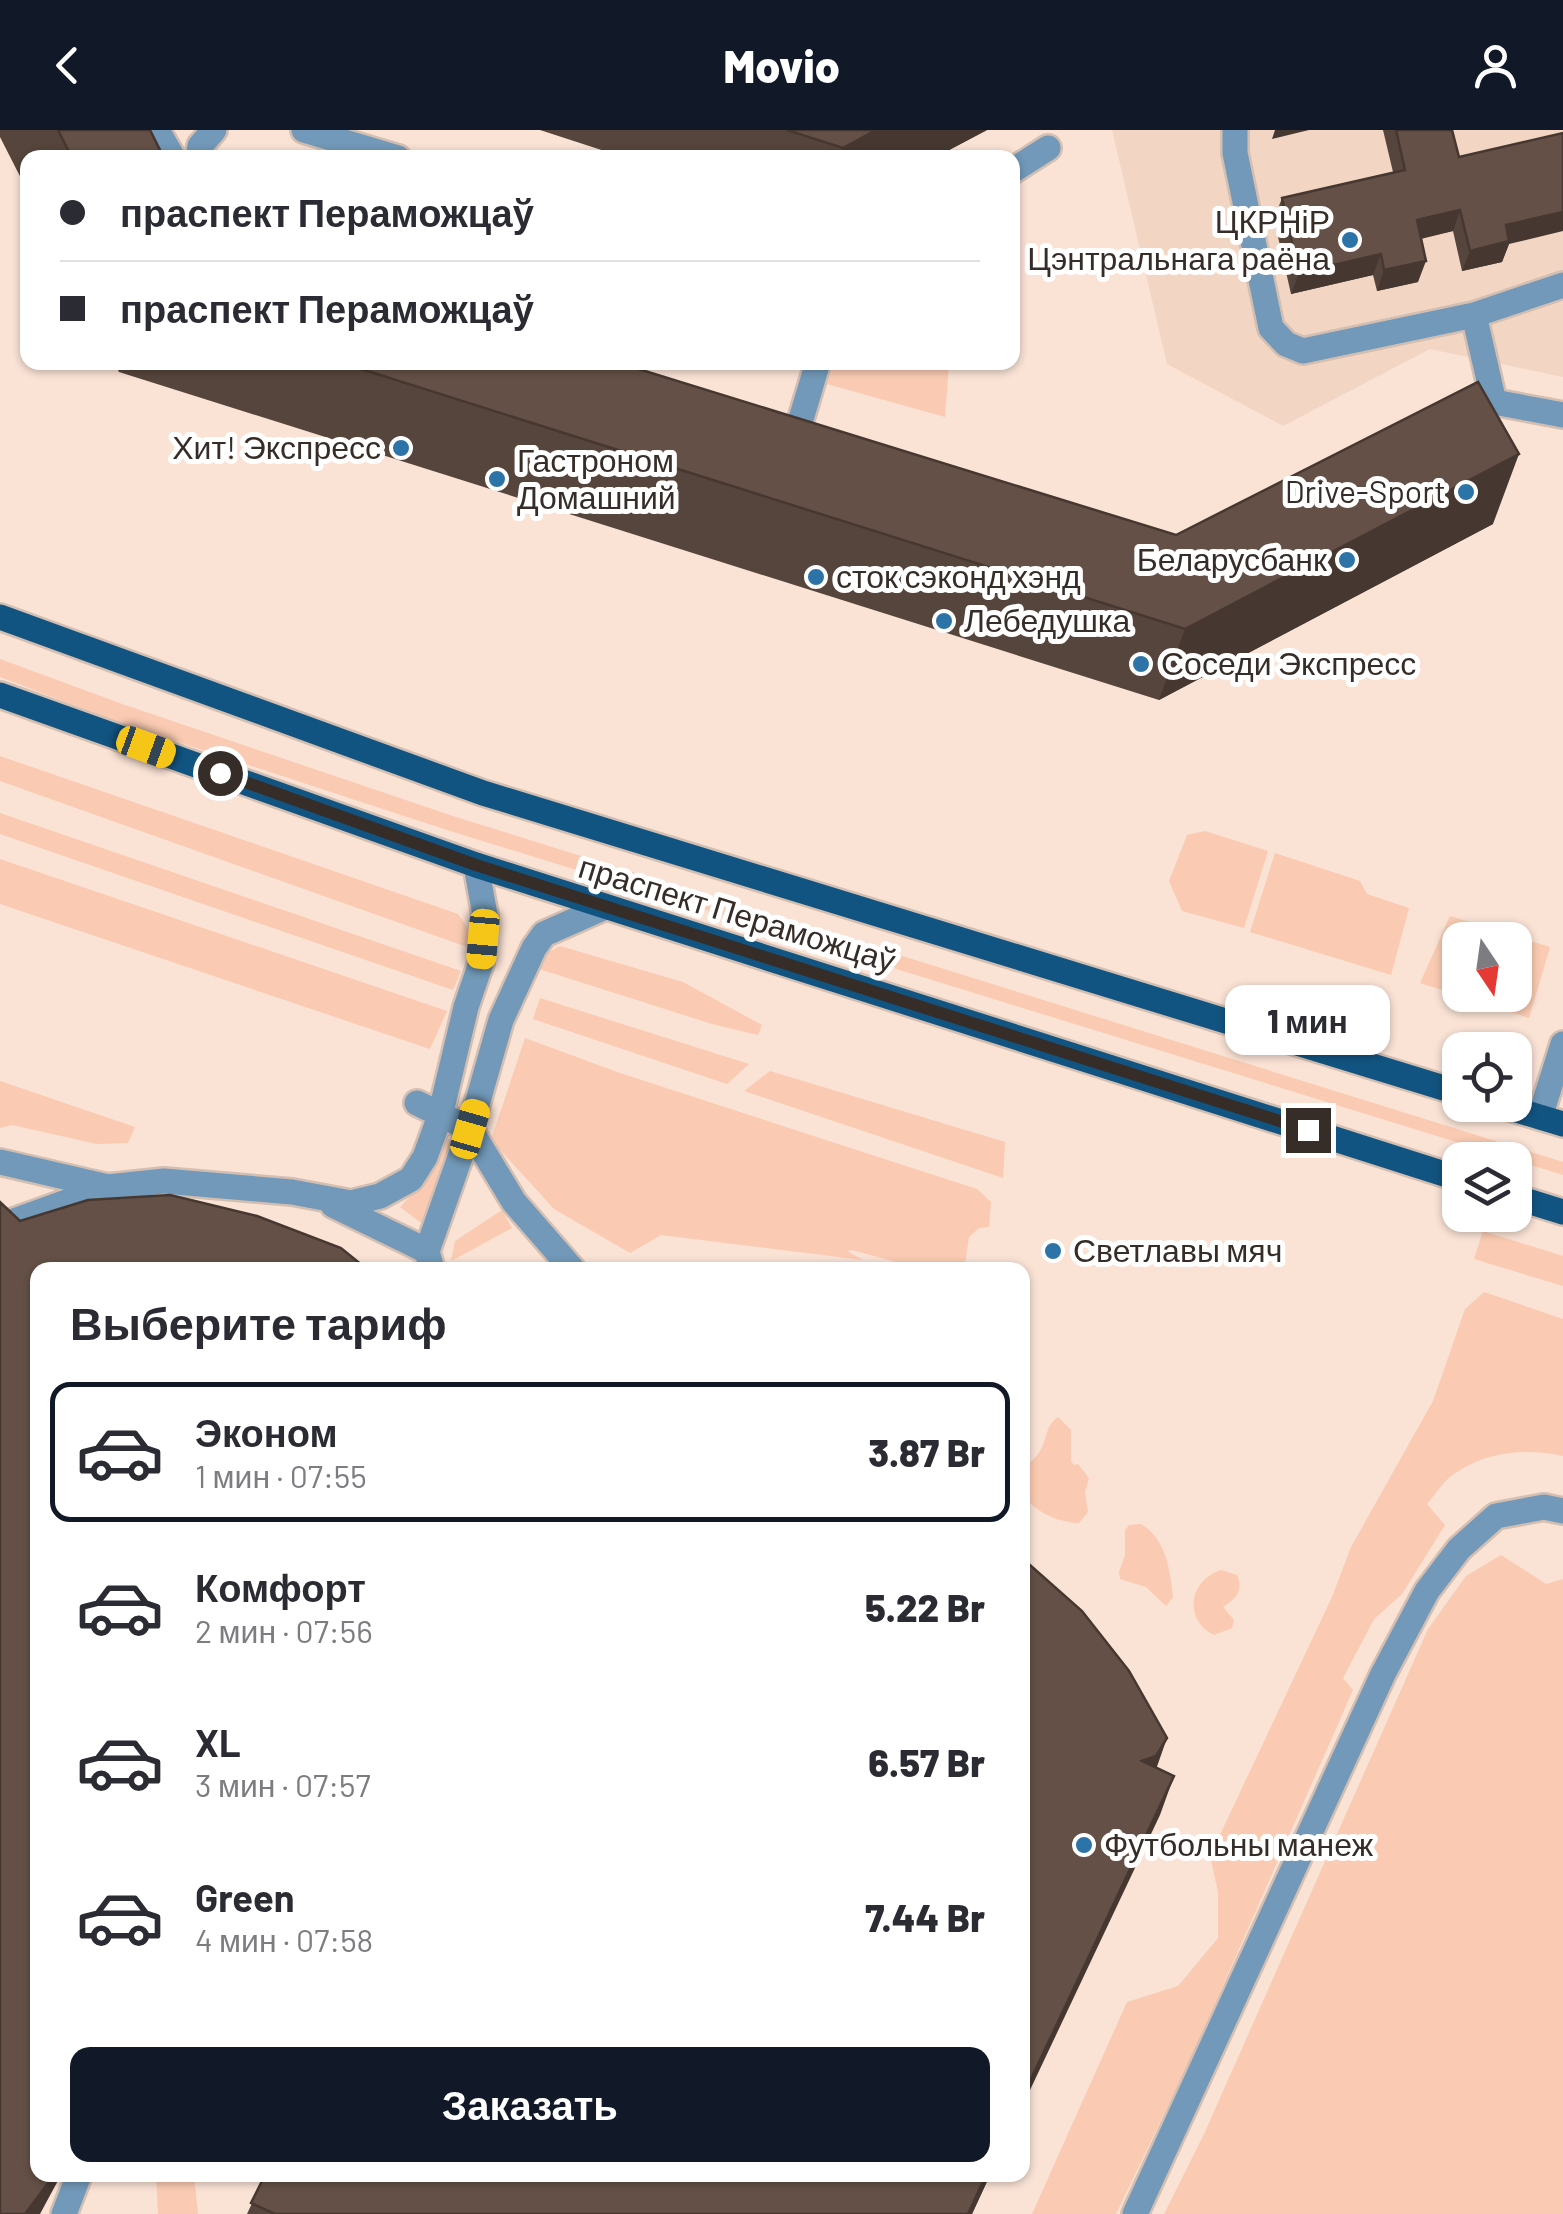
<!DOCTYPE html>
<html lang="ru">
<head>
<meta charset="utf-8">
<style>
	body { margin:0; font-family:Barlow,sans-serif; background:#f2f2f3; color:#2b2b33; height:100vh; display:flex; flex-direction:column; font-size:38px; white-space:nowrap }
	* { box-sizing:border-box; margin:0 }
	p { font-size:32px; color:#7c7c81 }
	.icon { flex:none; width:55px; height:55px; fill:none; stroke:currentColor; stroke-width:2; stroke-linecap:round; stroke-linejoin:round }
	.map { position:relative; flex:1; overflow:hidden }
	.side { position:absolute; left:30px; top:1132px; width:1000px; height:920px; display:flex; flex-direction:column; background:#fff; border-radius:20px; box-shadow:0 2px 8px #0004 }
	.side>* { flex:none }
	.guide { position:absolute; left:20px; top:20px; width:1000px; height:220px; border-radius:20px; box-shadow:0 2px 8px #0004; display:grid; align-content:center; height:220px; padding:0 40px; background:#fff }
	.needle { width:65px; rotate:167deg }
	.fabs { position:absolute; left:1442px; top:792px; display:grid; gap:20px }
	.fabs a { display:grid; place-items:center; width:90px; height:90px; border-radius:20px; background:#fff; box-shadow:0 2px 8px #0004; font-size:50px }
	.end { position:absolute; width:45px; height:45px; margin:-22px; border:12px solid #362d28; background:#fff; box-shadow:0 0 0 5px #fff }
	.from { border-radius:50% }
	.bubble { position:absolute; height:70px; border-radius:20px; background:#fff; box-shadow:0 2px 8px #0004; font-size:32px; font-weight:800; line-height:70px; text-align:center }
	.car { position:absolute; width:30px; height:60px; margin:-30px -15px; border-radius:12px; box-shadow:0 0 8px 2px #0007; background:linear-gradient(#f5c518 24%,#345 0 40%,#f5c518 0 76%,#345 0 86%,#f5c518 0) }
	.guide b { display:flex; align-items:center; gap:35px; height:95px; font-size:38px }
	.guide b+b { border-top:2px solid #e1e1e2 }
	.guide i { width:25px; height:25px; background:#2b2b33 }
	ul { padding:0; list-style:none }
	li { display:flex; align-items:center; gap:30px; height:140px; margin:0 20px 15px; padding:0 20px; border:5px solid transparent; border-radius:20px }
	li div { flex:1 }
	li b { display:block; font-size:38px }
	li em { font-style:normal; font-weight:800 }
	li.active { border-color:#111827 }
	li>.icon { width:90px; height:90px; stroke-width:1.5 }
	h2 { padding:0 40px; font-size:45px; line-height:120px }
	.cta { display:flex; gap:20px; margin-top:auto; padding:20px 40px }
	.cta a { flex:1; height:115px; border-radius:20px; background:#111827; color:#fff; font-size:40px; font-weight:800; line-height:115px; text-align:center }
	header { display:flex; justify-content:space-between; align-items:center; height:130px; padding:0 40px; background:#111827; color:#fff; font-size:45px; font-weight:800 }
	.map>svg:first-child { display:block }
</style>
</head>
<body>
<header><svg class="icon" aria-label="back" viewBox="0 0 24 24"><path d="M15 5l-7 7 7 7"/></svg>Movio<svg class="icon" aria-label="person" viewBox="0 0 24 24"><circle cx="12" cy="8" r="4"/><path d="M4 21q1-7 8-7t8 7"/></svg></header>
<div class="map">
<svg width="1563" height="2084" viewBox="0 0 1563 2084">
	<rect width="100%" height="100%" fill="#fae2d5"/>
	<path fill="#f3d5c4" d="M1112,0H1563V247L1430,219L1283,296L1167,234Z"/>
	<path fill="#facbb2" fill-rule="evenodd" d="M834,233H949L945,287L827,254Z
		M0,529L125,575L453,686L1563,1032V1045L447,700L120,593L0,547Z
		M0,626L458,784L471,803L470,818L0,651Z
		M0,683L461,841L453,860L0,704Z
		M1205,701L1268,721L1244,798L1182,781L1169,751L1187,705Z
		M1275,723L1360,751L1367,764L1409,778L1391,845L1250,802Z
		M0,729L447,881L430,919L0,774Z
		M1450,786L1550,817L1529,888L1420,853ZM1460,810H1515V865H1460Z
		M560,816L683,852L762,895L758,905L712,894L536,838L544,825Z
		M540,868L749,934L727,954L533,889Z
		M525,908L620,943L977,1059L991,1072L989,1097L979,1098L969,1107L965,1133L959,1140H925L852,1120L847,1121L863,1130L661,1105L630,1123L554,1079L491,1010Z
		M770,941L1005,1012L1003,1048L744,961Z
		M0,951L135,997L128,1013L97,1014L12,995L0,998Z
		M447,1008L455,1011L425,1096L400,1077L431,1045Z
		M502,1080L512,1098L451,1131L455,1111Z
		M1483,1101L1563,1126V1156L1474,1129Z
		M1484,1162L1563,1189V1326C1526,1318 1486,1321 1454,1344C1443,1351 1435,1365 1427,1374L1445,1395L1402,1464L1374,1489L1343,1548L1353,1560L1191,1928L1116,2084H1032L1127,1872L1178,1856L1218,1808V1762L1210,1726L1332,1467L1351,1417L1433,1271L1465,1179Z
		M1058,1287L1071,1300V1331L1074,1335L1078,1334L1089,1348L1085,1362L1088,1382L1079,1393C1054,1393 1008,1372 1025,1340C1028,1333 1036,1328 1040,1321C1048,1307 1045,1296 1058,1287Z
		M1141,1394C1166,1409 1170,1439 1173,1467L1166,1476L1146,1457L1120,1449L1119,1442L1125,1425V1400L1129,1395Z
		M1501,1425L1546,1454L1563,1449V2084H1164L1204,2004L1428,1499L1466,1446Z
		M1221,1440L1237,1445C1244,1460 1236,1469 1223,1477L1234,1490L1232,1498L1214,1505C1183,1490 1189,1450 1221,1440Z
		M156,2045H194L198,2084H158Z"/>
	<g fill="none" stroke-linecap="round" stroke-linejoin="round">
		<defs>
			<path id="minor" d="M157,0L173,28
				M304,0L398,28
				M1235,0V23L1271,198L1286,214L1303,221L1474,185L1563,155
				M198,28L200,16L214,0
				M1012,41L1048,18
				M1474,185L1494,272
				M1460,281L1494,272L1563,285
				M793,316L818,232
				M417,973L470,999L514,1072L573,1140
				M1540,987L1563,914
				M0,1032L108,1057
				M333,1075L427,1121
				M0,1096L108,1057L164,1051L292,1062L351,1073L380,1066L411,1049L425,1027L440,986L466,877L481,833L485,785L476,735
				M432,1140L427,1121L470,999L501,890L534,818L544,804L605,777
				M64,2084L79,2045
				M1135,2084L1383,1544L1427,1461L1459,1419L1496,1386L1544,1377L1563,1381"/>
			<path id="major" d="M0,487L483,663L1460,963
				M0,565L476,735L1460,1049
				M1500,975L1563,994
				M1515,1067L1563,1082"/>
		</defs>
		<use href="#minor" stroke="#d3beb2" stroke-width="30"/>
		<use href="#major" stroke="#d3beb2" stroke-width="30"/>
		<use href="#minor" stroke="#7299b9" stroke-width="25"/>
		<use href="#major" stroke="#125481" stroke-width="25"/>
	</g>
	<path fill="#56453c" d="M0,0H150L164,28H28V62L0,7Z
		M540,0H987L934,28H626Z
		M1383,0H1452L1459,27L1509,114L1502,132L1462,141L1453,101L1421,109L1418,152L1377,161L1373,145L1291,164L1274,89L1282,68L1393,42Z
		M114,232H616L1176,405L1493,394L1159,570L119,242Z
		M265,2045H990L972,2084H247Z"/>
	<path fill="#463831" d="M876,0H987L934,28H839L843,18Z
		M1275,0H1309L1272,9Z
		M1460,80L1453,101L1409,111L1417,90Z
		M1563,82V101L1509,114L1502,132L1462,141L1470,121L1506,95Z
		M1381,124L1373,145L1291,164L1299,143Z
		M1426,131L1418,152L1377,161L1384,140Z
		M1519,324L1493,394L1159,570L1185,499Z
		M1167,1608L1153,1648L1142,1631Z
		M1174,1646L1160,1685L1022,1977V1968Z
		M54,2045H61L40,2084H25Z
		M986,2045H990L972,2084H968Z"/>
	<path fill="#645046" stroke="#463831" stroke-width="2.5" d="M58,0H150L164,28H72Z
		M787,0H876L843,18Z
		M1396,0H1452L1459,27L1563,3V82L1506,95L1509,111L1470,121L1460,80L1417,90L1426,131L1384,140L1381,124L1299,143L1282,68L1405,40Z
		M339,232H616L1176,405L1478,252L1519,324L1185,499Z
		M170,1065L257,1086L341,1118L368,1140H38V2045H54L25,2084H0V1072L20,1091L88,1070Z
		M1022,1428L1082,1481L1129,1541L1167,1608L1156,1626L1142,1631L1174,1646L1022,1968Z
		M265,2045H986L968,2084H275L251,2073Z"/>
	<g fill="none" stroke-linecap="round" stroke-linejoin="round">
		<path stroke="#362d28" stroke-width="12" d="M220,643L476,735L1308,1000"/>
	</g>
	<g fill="#2c73a7" stroke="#fff" stroke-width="4">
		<circle cx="1350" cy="110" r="10"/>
		<circle cx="401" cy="318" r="10"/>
		<circle cx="497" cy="349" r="10"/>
		<circle cx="1466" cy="362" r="10"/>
		<circle cx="1347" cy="430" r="10"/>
		<circle cx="816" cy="447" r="10"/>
		<circle cx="944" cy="491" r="10"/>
		<circle cx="1141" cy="534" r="10"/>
		<circle cx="1053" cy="1121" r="10"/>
		<circle cx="1084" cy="1715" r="10"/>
	</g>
	<g text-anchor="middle" stroke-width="10" stroke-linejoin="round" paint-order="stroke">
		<g font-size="32" fill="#362d28" stroke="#fff" text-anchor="start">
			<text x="1330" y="103" text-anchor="end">ЦКРНіР<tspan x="1330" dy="37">Цэнтральнага раёна</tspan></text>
			<text x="381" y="329" text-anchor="end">Хит! Экспресс</text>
			<text x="517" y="342">Гастроном<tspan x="517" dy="37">Домашний</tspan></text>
			<text x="1446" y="373" text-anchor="end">Drive-Sport</text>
			<text x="1327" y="441" text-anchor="end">Беларусбанк</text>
			<text x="836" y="458">сток сэконд хэнд</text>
			<text x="964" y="502">Лебедушка</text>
			<text x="1161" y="545">Соседи Экспресс</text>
			<text x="1073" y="1132">Светлавы мяч</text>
			<text x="1104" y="1726">Футбольны манеж</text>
		</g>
		<g font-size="32" fill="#362d28" stroke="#fff">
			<text transform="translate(737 784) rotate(17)" y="11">праспект Пераможцаў</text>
		</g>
	</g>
</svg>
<div class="fabs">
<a><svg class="needle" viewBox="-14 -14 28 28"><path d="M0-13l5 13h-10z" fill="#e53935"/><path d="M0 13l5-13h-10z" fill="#7c7c81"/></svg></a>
<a><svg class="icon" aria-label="locate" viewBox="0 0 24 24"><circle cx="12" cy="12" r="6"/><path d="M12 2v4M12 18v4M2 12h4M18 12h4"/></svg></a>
<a><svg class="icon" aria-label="layers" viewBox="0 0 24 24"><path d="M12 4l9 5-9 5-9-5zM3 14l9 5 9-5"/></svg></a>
</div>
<i class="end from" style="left:220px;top:643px"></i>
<i class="end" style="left:1308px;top:1000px"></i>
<div class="bubble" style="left:1225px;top:855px;width:165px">1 мин</div>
<i class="car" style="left:146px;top:617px;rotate:110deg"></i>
<i class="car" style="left:483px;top:809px;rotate:185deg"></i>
<i class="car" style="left:470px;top:999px;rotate:16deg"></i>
<div class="guide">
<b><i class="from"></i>праспект Пераможцаў</b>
<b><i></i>праспект Пераможцаў</b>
</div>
<section class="side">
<h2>Выберите тариф</h2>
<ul>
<li class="active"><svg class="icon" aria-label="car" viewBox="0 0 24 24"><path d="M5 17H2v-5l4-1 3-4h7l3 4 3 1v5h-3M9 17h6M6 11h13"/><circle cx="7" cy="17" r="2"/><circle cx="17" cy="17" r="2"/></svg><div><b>Эконом</b><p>1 мин · 07:55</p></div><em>3.87 Br</em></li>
<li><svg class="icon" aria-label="car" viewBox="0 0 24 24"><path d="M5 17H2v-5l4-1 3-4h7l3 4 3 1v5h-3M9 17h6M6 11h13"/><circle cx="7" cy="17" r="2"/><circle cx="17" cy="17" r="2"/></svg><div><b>Комфорт</b><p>2 мин · 07:56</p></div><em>5.22 Br</em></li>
<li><svg class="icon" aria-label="car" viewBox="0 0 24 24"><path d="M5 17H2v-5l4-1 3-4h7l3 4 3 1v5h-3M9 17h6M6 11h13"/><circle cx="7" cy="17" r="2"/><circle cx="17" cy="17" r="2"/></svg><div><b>XL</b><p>3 мин · 07:57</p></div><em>6.57 Br</em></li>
<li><svg class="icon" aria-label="car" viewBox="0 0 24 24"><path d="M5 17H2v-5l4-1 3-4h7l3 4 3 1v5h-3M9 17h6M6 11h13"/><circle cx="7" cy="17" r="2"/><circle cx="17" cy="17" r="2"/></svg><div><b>Green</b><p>4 мин · 07:58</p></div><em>7.44 Br</em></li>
</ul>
<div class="cta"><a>Заказать</a></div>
</section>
</div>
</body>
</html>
